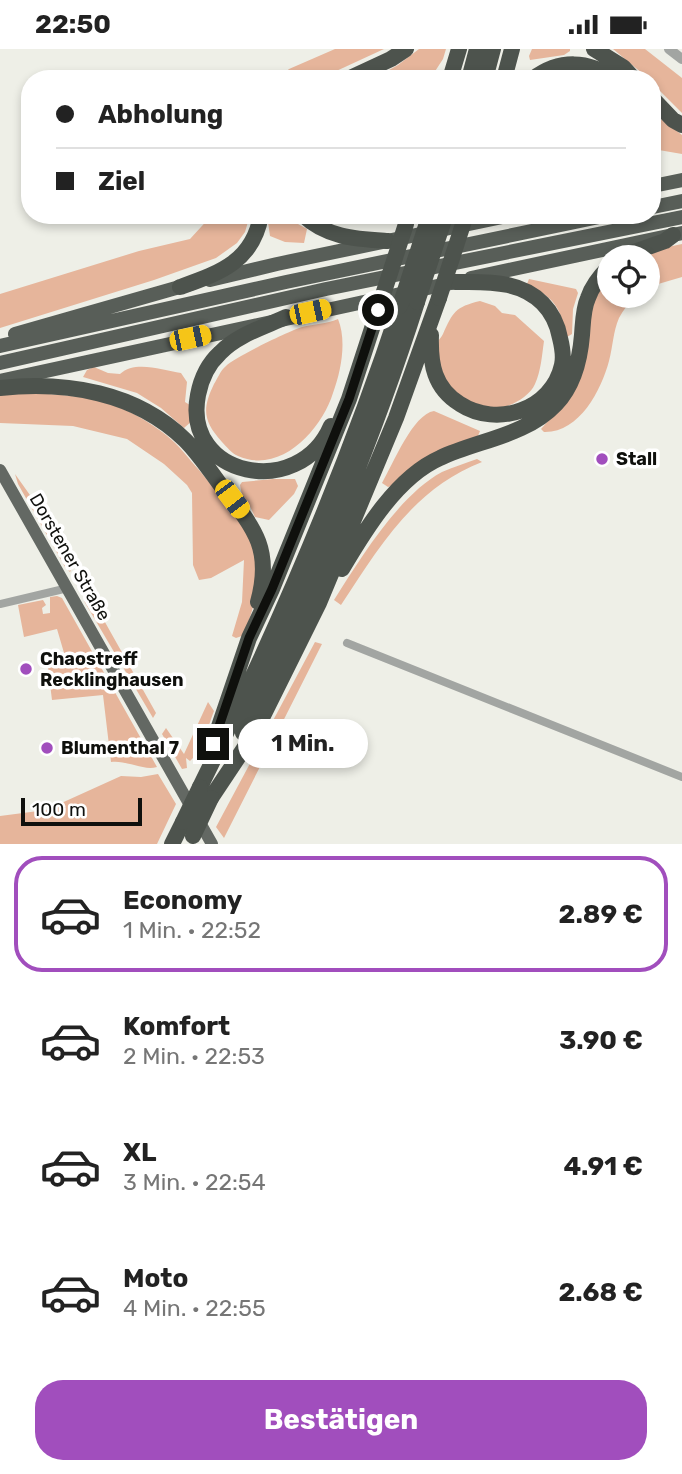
<!DOCTYPE html>
<html lang="de">
<head>
<meta charset="utf-8">
<style>
	body { margin:0; font-family:Rubik,sans-serif; background:#f2f2f2; color:#222; height:100vh; display:flex; flex-direction:column; font-size:26px; white-space:nowrap }
	* { box-sizing:border-box; margin:0 }
	p { font-size:23px; color:#767676 }
	.icon { flex:none; width:38px; height:38px; fill:none; stroke:currentColor; stroke-width:2; stroke-linecap:round; stroke-linejoin:round }
	.map { position:relative; height:795px; overflow:hidden }
	.details { display:flex; flex-direction:column; background:#fff; flex:1 }
	.details>* { flex:none }
	.guide { position:absolute; left:21px; top:21px; width:640px; height:154px; border-radius:28px; box-shadow:0 4px 10px #0003; display:grid; align-content:center; height:154px; padding:0 35px; background:#fff }
	.controls { position:absolute; left:597px; top:196px; display:grid; gap:14px }
	.controls a { display:grid; place-items:center; width:63px; height:63px; border-radius:50%; background:#fff; box-shadow:0 4px 10px #0003; font-size:35px }
	.scale { position:absolute; left:21px; bottom:18px; width:121px; box-sizing:border-box; padding-left:7px; border:4px solid #0f100d; border-top:0; font-size:19px; line-height:24px; white-space:nowrap; color:#0f100d; -webkit-text-stroke:5px #fff; paint-order:stroke }
	.end { position:absolute; width:32px; height:32px; margin:-16px; border:9px solid #0f100d; background:#fff; box-shadow:0 0 0 4px #fff }
	.from { border-radius:50% }
	.bubble { position:absolute; height:49px; border-radius:24px; background:#fff; box-shadow:0 4px 10px #0003; font-size:23px; font-weight:700; line-height:49px; text-align:center }
	.car { position:absolute; width:21px; height:42px; margin:-21px -10px; border-radius:9px; box-shadow:0 0 5px 2px #0007; background:linear-gradient(#f5c518 24%,#345 0 40%,#f5c518 0 76%,#345 0 86%,#f5c518 0) }
	.guide b { display:flex; align-items:center; gap:24px; height:66px; font-size:26px }
	.guide b+b { border-top:2px solid #e0e0e0 }
	.guide i { width:18px; height:18px; background:#222 }
	ul { padding:12px 0 0; list-style:none }
	li { display:flex; align-items:center; gap:21px; height:116px; margin:0 14px 10px; padding:0 21px; border:4px solid transparent; border-radius:28px }
	li div { flex:1 }
	li b { display:block; font-size:26px }
	li em { font-style:normal; font-weight:700 }
	li.selected { border-color:#a14ebd }
	li>.icon { width:63px; height:63px; stroke-width:1.5 }
	.cta { display:flex; gap:14px; margin-top:auto; padding:14px 35px }
	.cta a { flex:1; height:80px; border-radius:28px; background:#a14ebd; color:#fff; font-size:28px; font-weight:700; line-height:80px; text-align:center }
	.status { display:flex; justify-content:space-between; align-items:center; height:49px; padding:0 35px; background:#fff; direction:ltr }
	.status svg { height:19px; fill:currentColor }
	.map>svg:first-child { display:block }
</style>
</head>
<body>
<div class="status"><b>22:50</b><svg viewBox="0 0 49 12"><path d="M0 12V9h3v3zM5 12V6h3v6zM10 12V3h3v9zM15 12V0h3v12zM26 1h20v11H26zM47 4h2v5h-2z"/></svg></div>
<div class="map">
<svg width="682" height="795" viewBox="0 0 682 795">
	<rect width="100%" height="100%" fill="#eeefe7"/>
	<path fill="#e6b59b" d="M335,0H384L319,30H278L289,20Z
		M419,0H446L443,10L430,30H373L398,16Z
		M532,0H570V2L564,6L530,11L529,7Z
		M613,0H645L682,29V64L653,35V30H649Z
		M653,64L682,86V105L653,100Z
		M212,166H250L245,183L237,194L216,209L154,231L0,279V245L139,202L190,190Z
		M267,166H290L298,175L307,180L304,194L285,193L270,187Z
		M682,195V228L648,238V208H635L644,203Z
		M609,226V247H635C629,254 623,261 619,269C613,283 613,297 609,312C601,342 579,384 544,383L541,380L549,371L594,247Z
		M529,230L576,240L578,244L573,260L572,285L567,288C564,280 563,273 560,265C554,249 541,243 527,235Z
		M480,252L495,257L502,264L515,266L544,292C542,306 541,322 535,335C528,351 501,363 484,359C459,354 429,321 437,295C438,291 441,289 443,285C453,263 455,258 480,252Z
		M338,270C347,292 341,322 333,344C322,380 281,426 238,407C231,404 227,398 222,393C203,372 202,360 214,335C218,329 220,322 226,317C233,309 289,282 302,278C314,275 326,275 338,270Z
		M94,318L108,324L120,325C135,311 162,321 181,324L187,333L185,353L190,356L192,372L184,379L161,359L137,344L83,328L87,321Z
		M27,343C55,346 84,346 111,355C129,361 151,374 166,386C179,396 188,409 199,421C220,447 245,472 255,504C262,531 254,563 242,587L236,589L232,587L242,553L244,511L211,529L199,531L193,516L192,444L187,436L164,415L127,390L73,377L0,374V344Z
		M434,362L480,382L478,387L391,437L388,438L382,434C393,415 413,365 434,362Z
		M477,410L482,413C413,440 380,497 341,556L334,551C360,510 399,446 442,423C453,418 466,414 477,410Z
		M15,425L52,477L74,516L70,523L65,518L18,435Z
		M273,430H295L298,437L294,445L269,471L255,468L247,451H243L240,436L242,433Z
		M57,547L62,549L157,718C143,722 127,711 111,713L103,646L52,651L48,619L67,614L57,580L24,588L18,556L43,551L46,556L42,559L43,565L50,564V548Z
		M92,550L156,664L153,669L84,552Z
		M315,593L322,595L224,789L216,778Z
		M208,653L214,662C208,677 203,701 190,712L186,709L187,719L182,720L162,685L166,679L184,705Z
		M158,725L176,755L157,795H0V767L46,761L121,727L141,728Z"/>
	<g fill="none" stroke-linecap="round" stroke-linejoin="round">
		<path stroke="#a2a5a2" stroke-width="8" d="M0,555L68,539
			M347,594L682,728"/>
		<path stroke="#a2a5a2" stroke-width="10" d="M669,0L682,10"/>
		<path stroke="#636863" stroke-width="12" d="M0,421L212,795"/>
		<path stroke="#585e58" stroke-width="14" d="M653,137L682,131
			M653,158L682,152
			M471,229L682,184
			M210,231L277,215L512,166
			M15,285L190,235
			M0,297L286,233L609,166
			M0,314L326,240L682,168
			M0,332L451,234"/>
		<path stroke="#4d534d" stroke-width="16" d="M594,0L623,18L634,30
			M348,30L391,10L406,0
			M450,30L459,0
			M469,30L477,0
			M485,30L493,0
			M504,30L512,0
			M533,30C559,10 589,11 614,30
			M653,50L673,71L682,76
			M303,166C327,189 357,190 388,192
			M620,208L665,192L673,186
			M180,238C219,224 253,213 261,166
			M286,268C264,278 237,286 220,304C208,315 201,330 198,346C182,428 299,452 331,377
			M431,286C430,315 434,339 460,355C497,379 552,361 562,316C564,307 562,297 560,289C555,261 536,242 508,236C490,232 473,233 455,233
			M0,339C66,332 136,343 185,391C200,406 212,425 225,442C256,481 272,502 258,553
			M342,520C365,481 397,428 440,409C478,391 526,387 556,355C574,336 580,311 582,286C583,274 583,260 588,249C592,237 600,227 609,218
			M243,684C309,544 370,401 417,253
			M213,695L249,589L272,540L349,350L378,261
			M200,738C277,582 346,422 400,257
			M211,749L255,683L319,554L396,369L439,249
			M172,795L183,773"/>
		<path stroke="#4d534d" stroke-width="16" d="M439,249L466,166
			M417,253L445,168
			M400,257L428,171
			M378,261L406,175
			M183,773L200,738
			M193,787L211,749"/>
	</g>
	<g fill="none" stroke-linecap="round" stroke-linejoin="round">
		<path stroke="#0f100d" stroke-width="9" d="M213,695L249,589L272,540L349,350L378,261"/>
	</g>
	<g fill="#a14ebd" stroke="#fff" stroke-width="2.5">
		<circle cx="602" cy="410" r="7"/>
		<circle cx="26" cy="620" r="7"/>
		<circle cx="47" cy="699" r="7"/>
	</g>
	<g text-anchor="middle" stroke-width="7" stroke-linejoin="round" paint-order="stroke">
		<g font-size="18" font-weight="bold" fill="#0f100d" stroke="#fff" text-anchor="start">
			<text x="616" y="416">Stall</text>
			<text x="40" y="616">Chaostreff<tspan x="40" dy="21">Recklinghausen</tspan></text>
			<text x="61" y="705">Blumenthal 7</text>
		</g>
		<g font-size="18" fill="#0f100d" stroke="#fff">
			<text transform="translate(70 508) rotate(60)" y="6">Dorstener Straße</text>
		</g>
	</g>
</svg>
<div class="controls">
<a><svg class="icon" aria-label="locate" viewBox="0 0 24 24"><circle cx="12" cy="12" r="6"/><path d="M12 2v4M12 18v4M2 12h4M18 12h4"/></svg></a>
</div>
<div class="scale">100 m</div>
<i class="end from" style="left:378px;top:261px"></i>
<i class="end" style="left:213px;top:695px"></i>
<div class="bubble" style="left:238px;top:670px;width:130px">1 Min.</div>
<i class="car" style="left:310px;top:263px;rotate:78deg"></i>
<i class="car" style="left:190px;top:289px;rotate:78deg"></i>
<i class="car" style="left:232px;top:450px;rotate:143deg"></i>
<div class="guide">
<b><i class="from"></i>Abholung</b>
<b><i></i>Ziel</b>
</div>
</div>
<section class="details">
<ul>
<li class="selected"><svg class="icon" aria-label="car" viewBox="0 0 24 24"><path d="M5 17H2v-5l4-1 3-4h7l3 4 3 1v5h-3M9 17h6M6 11h13"/><circle cx="7" cy="17" r="2"/><circle cx="17" cy="17" r="2"/></svg><div><b>Economy</b><p>1 Min. · 22:52</p></div><em>2.89 €</em></li>
<li><svg class="icon" aria-label="car" viewBox="0 0 24 24"><path d="M5 17H2v-5l4-1 3-4h7l3 4 3 1v5h-3M9 17h6M6 11h13"/><circle cx="7" cy="17" r="2"/><circle cx="17" cy="17" r="2"/></svg><div><b>Komfort</b><p>2 Min. · 22:53</p></div><em>3.90 €</em></li>
<li><svg class="icon" aria-label="car" viewBox="0 0 24 24"><path d="M5 17H2v-5l4-1 3-4h7l3 4 3 1v5h-3M9 17h6M6 11h13"/><circle cx="7" cy="17" r="2"/><circle cx="17" cy="17" r="2"/></svg><div><b>XL</b><p>3 Min. · 22:54</p></div><em>4.91 €</em></li>
<li><svg class="icon" aria-label="car" viewBox="0 0 24 24"><path d="M5 17H2v-5l4-1 3-4h7l3 4 3 1v5h-3M9 17h6M6 11h13"/><circle cx="7" cy="17" r="2"/><circle cx="17" cy="17" r="2"/></svg><div><b>Moto</b><p>4 Min. · 22:55</p></div><em>2.68 €</em></li>
</ul>
<div class="cta"><a>Bestätigen</a></div>
</section>
</body>
</html>
